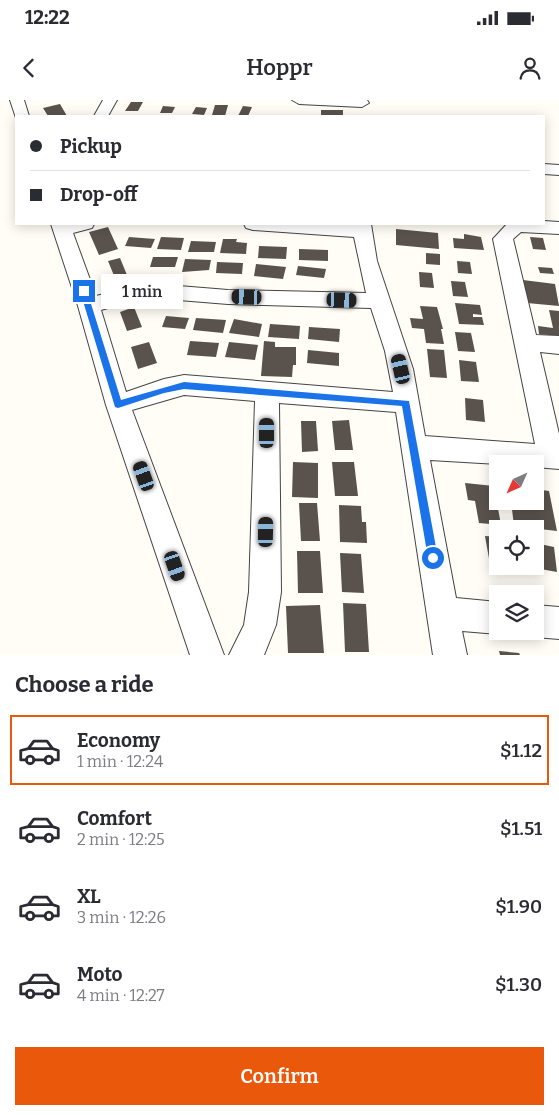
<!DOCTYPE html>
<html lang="en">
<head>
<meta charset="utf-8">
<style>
	body { margin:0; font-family:Bitter,serif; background:#f2f2f3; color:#2b2b33; height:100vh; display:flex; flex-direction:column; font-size:19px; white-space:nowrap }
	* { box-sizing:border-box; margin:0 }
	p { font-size:16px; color:#7c7c81 }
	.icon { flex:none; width:28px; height:28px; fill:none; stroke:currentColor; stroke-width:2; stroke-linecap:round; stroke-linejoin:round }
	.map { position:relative; height:555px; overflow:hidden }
	.panel { display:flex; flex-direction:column; background:#fff; flex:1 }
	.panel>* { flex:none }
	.top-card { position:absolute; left:15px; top:15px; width:530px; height:110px; border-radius:0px; box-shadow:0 2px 12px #0003; display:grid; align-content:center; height:110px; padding:0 15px; background:#fff }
	.needle { width:32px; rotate:225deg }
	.tools { position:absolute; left:489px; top:355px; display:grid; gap:10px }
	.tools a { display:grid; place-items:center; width:55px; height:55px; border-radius:0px; background:#fff; box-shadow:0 2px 12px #0003; font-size:25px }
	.end { position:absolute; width:22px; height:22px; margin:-11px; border:6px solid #1a73e8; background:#fff; box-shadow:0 0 0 2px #fff }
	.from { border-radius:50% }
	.bubble { position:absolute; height:35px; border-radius:0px; background:#fff; box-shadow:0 2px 12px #0003; font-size:16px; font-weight:600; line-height:35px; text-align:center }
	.car { position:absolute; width:15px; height:30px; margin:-15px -8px; border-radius:6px; box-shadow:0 0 4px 1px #0007; background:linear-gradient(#222 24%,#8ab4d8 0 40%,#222 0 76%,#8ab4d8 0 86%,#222 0) }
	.top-card b { display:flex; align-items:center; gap:18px; height:48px; font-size:19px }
	.top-card b+b { border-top:1px solid #e1e1e2 }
	.top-card i { width:12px; height:12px; background:#2b2b33 }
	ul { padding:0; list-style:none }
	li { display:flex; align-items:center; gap:15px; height:70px; margin:0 10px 8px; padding:0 5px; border:2px solid transparent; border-radius:0px }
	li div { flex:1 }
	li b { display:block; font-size:19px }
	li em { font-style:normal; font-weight:600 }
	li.current { border-color:#ea580c }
	li>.icon { width:45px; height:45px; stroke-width:1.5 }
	h2 { padding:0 15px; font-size:22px; line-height:60px }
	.cta { display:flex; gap:10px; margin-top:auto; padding:10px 15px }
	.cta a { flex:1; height:58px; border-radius:0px; background:#ea580c; color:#fff; font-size:20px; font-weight:600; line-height:58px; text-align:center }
	.status { display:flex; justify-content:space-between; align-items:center; height:35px; padding:0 25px; background:#fff; direction:ltr }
	.status svg { height:14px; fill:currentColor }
	header { display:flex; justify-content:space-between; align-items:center; height:65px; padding:0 15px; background:#fff; font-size:22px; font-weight:600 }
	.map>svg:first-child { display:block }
</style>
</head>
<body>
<div class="status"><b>12:22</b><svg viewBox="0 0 49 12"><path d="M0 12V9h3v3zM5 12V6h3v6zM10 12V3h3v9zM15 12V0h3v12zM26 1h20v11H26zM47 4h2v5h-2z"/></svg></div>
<header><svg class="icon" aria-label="back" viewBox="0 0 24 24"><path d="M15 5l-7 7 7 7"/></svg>Hoppr<svg class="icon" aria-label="person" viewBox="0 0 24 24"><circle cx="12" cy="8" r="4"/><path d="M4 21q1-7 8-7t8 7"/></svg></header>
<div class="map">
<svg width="559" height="555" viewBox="0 0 559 555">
	<rect width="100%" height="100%" fill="#fffdf5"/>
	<path fill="#5a524d" d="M131,2H143L138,11H125Z
		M60,4L67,16H48L43,8Z
		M215,5H228L225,16L212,15Z
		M163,6L175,7L172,13H160Z
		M243,6L252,7L248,16H238Z
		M196,7L207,8L204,15L192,14Z
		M321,10H343V16H321Z
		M108,127L118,149L99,155L89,132Z
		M396,129L438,133L439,149L396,145Z
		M464,134L481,137L484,150L454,148L453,138L464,139Z
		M129,137L155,139L151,148L125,146Z
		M161,137L184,138L181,150L157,149Z
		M530,137L543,138L546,150L533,149Z
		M223,139H237L236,142L247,143L246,154L220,153Z
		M191,141L216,142L214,152H188Z
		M259,146L287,147L286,159L258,158Z
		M299,149L328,150V161L299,160Z
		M426,153L440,154V165L426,164Z
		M153,157H178L175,167H150Z
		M120,158L127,175L115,178L108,161Z
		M185,159L211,160L209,170L182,172Z
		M457,161L470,162L472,174L458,173Z
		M217,162L243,163L242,174L216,173Z
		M256,164L286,167L283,179L254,176Z
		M298,166L326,169L324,178L296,175Z
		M538,167L552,168L554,174L540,173Z
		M419,172L432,173L434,188L420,187Z
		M523,180L555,184L559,206L527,203Z
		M451,181L465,182L468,197L453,196Z
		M455,203L480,205L482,215L473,214V217H482L484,225L459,224Z
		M420,206L437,207L443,229H441L444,244L426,243L424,229L412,228L410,218L423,219Z
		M134,207L142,227L127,231L120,212Z
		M549,210L559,211V236L539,234L538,226L553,228Z
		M166,216L189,218L185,229L162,227Z
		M196,218L226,220L223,233L193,230Z
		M234,219L262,224L259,237L229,233Z
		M270,224L300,226L299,239L268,237Z
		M309,227L340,229L339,242L308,239Z
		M455,232L471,233L475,252L458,251Z
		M190,241L219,243L216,257L187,255Z
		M264,241L275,242V247H296V265H293L292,277L261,276Z
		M149,242L157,263L138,269L131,247Z
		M229,242L258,245L255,260L225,257Z
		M427,249L444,250L447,278L430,277Z
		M308,250L339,253V266L307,263Z
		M459,260L476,262L479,282L461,281Z
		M465,298L483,300L485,322L466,320Z
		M349,320L353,350H335L332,321Z
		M301,321H316L318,351L302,352Z
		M293,362L318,363V398L292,397Z
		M332,362H354L358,396H335Z
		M465,383L494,386L501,425L479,423L475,401L468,400Z
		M535,389L549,391L557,431L514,426L511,401H535Z
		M299,403H317L320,441H301Z
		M339,405L361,406L362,422H366L367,443L340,442Z
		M485,436L498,437V466H508L509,472L491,470Z
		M535,443L554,447L557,472L535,468Z
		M297,451H320L323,493H298Z
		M340,453L361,454L364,493L342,492Z
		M343,503L366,504L369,552H345Z
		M320,505L324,553H288L286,506Z
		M499,551L519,553L520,555H500Z"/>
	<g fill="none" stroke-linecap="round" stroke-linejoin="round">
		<defs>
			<path id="minor" d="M10,0H24L29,16H16V18Z
				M103,0H117L108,16H94Z
				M292,0H367L369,3L362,7L299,4Z
				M544,64L559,65V75L544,74Z
				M544,121L559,122V134L521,132L513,139L536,235L559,236V254L540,252L559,334V369L535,367V364H498L430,360L456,498L498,502V531H505L498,534L462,531L467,555H433L396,312L279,303L281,492L276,525L264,555H229L244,525L249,492L255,301L184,295L132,310L224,555H190L106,305L78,206L51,124H94L92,128L73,133L96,196L139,185L154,184L228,190L366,193L354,137L253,130L246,128L244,124H371L377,161L413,269L425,336L535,344L493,139L506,125L544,124ZM154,198L228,204L371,208L385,251L393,292L184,275L164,279L126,292L101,210L139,199Z
				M535,505L559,507V539L535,537L524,532L535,531Z"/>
		</defs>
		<use href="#minor" stroke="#444" stroke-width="2"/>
		<use href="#minor" fill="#fff" fill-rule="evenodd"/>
	</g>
	<path fill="#1a73e8" d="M84,188L87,191L121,300L184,282L409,301L438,458L437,461L433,463L428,458L402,306L184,289L164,293L118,308L115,307L80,191Z"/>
</svg>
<div class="tools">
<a><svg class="needle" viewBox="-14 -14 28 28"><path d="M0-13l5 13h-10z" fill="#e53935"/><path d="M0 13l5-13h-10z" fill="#7c7c81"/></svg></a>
<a><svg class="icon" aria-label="locate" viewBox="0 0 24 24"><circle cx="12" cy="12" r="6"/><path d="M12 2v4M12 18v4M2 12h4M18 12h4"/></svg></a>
<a><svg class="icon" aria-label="layers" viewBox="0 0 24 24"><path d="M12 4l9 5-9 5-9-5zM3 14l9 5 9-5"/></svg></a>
</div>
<i class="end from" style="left:433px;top:458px"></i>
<i class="end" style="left:84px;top:191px"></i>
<div class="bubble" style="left:101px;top:174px;width:82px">1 min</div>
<i class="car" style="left:247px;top:197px;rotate:272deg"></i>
<i class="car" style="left:342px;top:200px;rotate:92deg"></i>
<i class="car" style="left:401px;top:269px;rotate:347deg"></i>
<i class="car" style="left:267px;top:333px;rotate:0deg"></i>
<i class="car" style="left:144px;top:376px;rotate:340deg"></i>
<i class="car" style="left:266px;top:432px;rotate:1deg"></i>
<i class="car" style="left:175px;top:466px;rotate:161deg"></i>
<div class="top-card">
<b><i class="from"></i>Pickup</b>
<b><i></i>Drop-off</b>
</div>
</div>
<section class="panel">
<h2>Choose a ride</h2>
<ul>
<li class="current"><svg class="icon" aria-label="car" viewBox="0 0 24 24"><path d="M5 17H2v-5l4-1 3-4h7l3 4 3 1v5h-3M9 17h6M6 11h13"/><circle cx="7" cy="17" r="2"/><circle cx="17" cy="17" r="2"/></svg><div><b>Economy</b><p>1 min · 12:24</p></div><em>$1.12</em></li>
<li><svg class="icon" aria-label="car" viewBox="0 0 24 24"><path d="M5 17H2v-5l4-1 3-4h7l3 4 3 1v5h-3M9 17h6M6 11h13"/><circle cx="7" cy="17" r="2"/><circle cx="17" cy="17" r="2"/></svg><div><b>Comfort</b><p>2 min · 12:25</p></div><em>$1.51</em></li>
<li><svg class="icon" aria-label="car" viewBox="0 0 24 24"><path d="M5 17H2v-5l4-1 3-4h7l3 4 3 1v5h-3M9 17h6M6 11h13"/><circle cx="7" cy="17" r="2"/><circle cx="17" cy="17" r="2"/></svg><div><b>XL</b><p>3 min · 12:26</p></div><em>$1.90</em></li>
<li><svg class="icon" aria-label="car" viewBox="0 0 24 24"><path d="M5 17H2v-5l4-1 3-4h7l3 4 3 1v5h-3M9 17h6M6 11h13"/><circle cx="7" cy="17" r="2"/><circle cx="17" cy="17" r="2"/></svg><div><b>Moto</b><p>4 min · 12:27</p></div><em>$1.30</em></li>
</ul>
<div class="cta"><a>Confirm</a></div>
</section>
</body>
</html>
